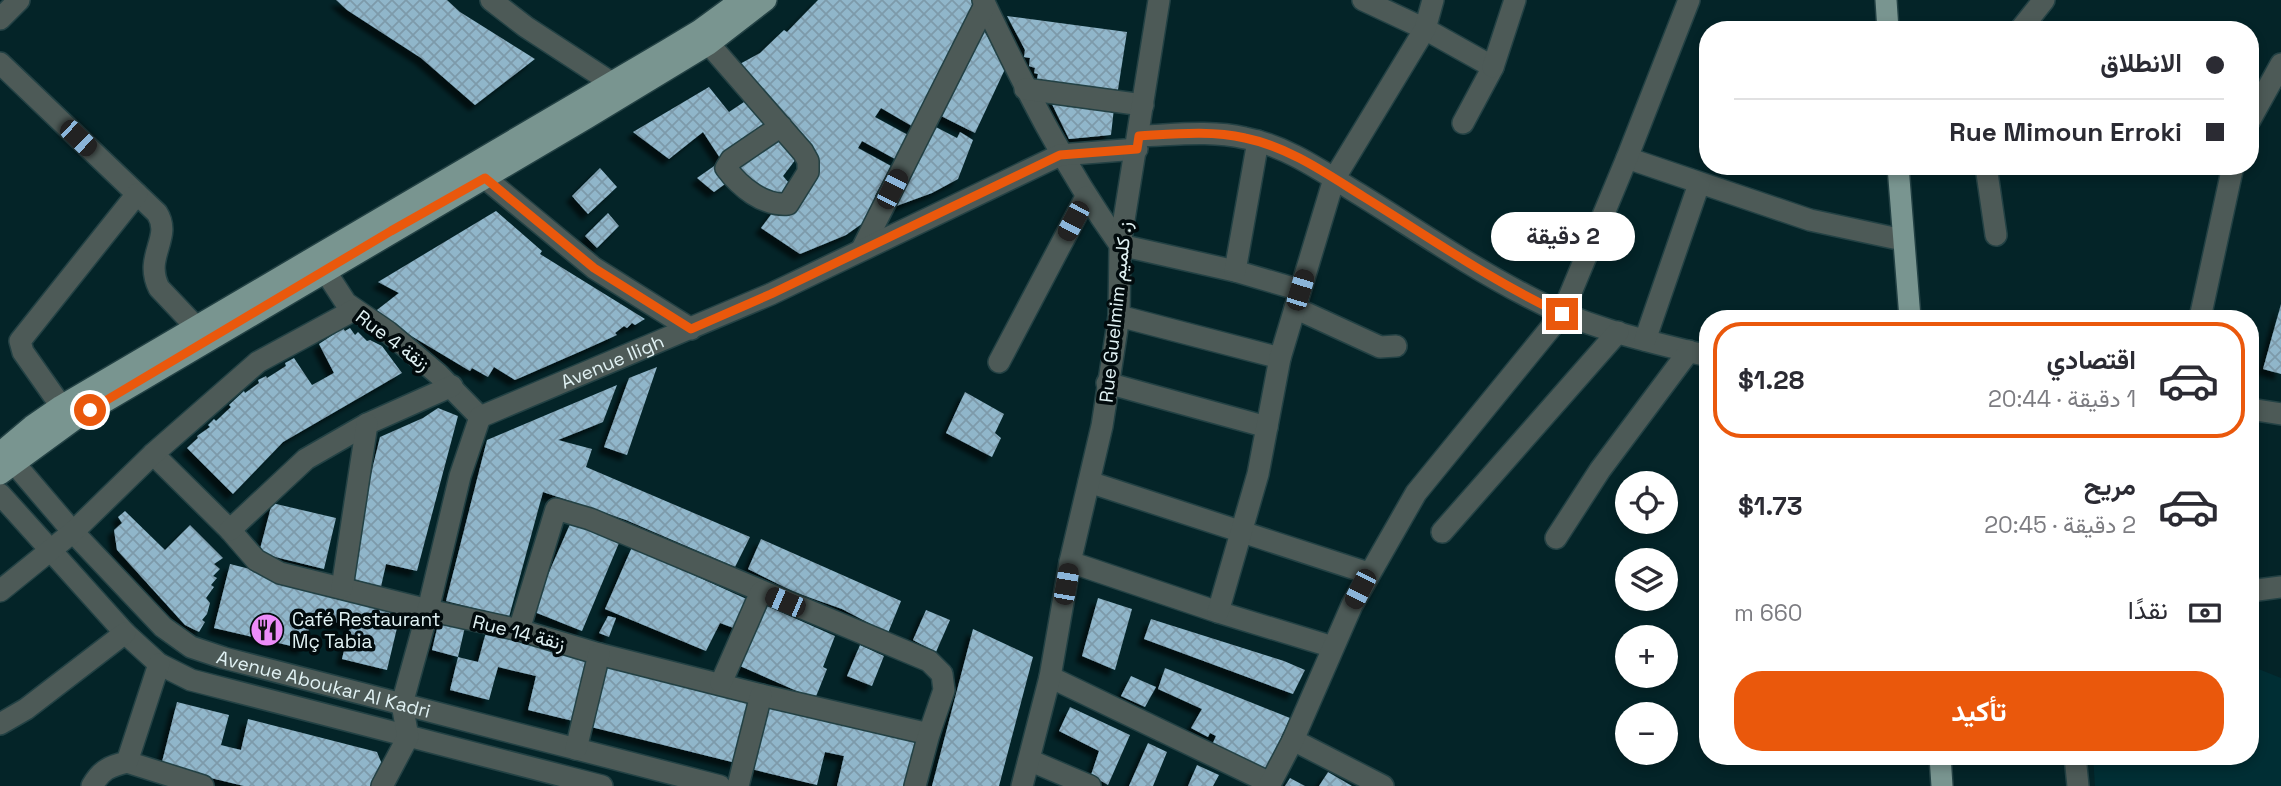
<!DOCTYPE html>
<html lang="ar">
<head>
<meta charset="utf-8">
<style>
	body { margin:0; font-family:"Space Grotesk",Vazirmatn,sans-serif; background:#f2f2f3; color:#2b2b33; direction:rtl; height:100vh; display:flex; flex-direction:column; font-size:26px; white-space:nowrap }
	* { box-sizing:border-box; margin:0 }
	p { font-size:23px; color:#7c7c81 }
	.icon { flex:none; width:38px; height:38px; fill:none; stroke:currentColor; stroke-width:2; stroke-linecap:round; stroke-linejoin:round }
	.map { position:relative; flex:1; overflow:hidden; direction:ltr }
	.panel { position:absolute; left:1699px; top:310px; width:560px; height:455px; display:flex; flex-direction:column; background:#fff; border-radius:28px; box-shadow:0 4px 10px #0003; direction:rtl }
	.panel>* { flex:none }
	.guide { position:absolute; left:1699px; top:21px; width:560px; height:154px; border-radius:28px; box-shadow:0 4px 10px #0003; direction:rtl; display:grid; align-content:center; height:154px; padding:0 35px; background:#fff }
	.tools { position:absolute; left:1615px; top:471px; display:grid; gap:14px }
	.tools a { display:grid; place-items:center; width:63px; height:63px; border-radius:50%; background:#fff; box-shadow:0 4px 10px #0003; font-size:35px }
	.end { position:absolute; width:32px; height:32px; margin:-16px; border:9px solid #ea580c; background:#fff; box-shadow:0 0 0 4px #fff }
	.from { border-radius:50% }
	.bubble { position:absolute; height:49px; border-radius:24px; background:#fff; box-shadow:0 4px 10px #0003; font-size:23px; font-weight:700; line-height:49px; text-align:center; direction:rtl }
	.car { position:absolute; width:21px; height:42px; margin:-21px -10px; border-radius:9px; box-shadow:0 0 5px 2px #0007; background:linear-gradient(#222 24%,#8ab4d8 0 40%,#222 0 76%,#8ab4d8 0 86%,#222 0) }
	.guide b { display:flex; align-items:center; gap:24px; height:66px; font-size:26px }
	.guide b+b { border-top:2px solid #e1e1e2 }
	.guide i { width:18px; height:18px; background:#2b2b33 }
	ul { padding:12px 0 0; list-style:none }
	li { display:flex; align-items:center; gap:21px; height:116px; margin:0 14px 10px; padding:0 21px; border:4px solid transparent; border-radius:28px }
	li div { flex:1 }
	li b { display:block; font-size:26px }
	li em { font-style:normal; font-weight:700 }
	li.selected { border-color:#ea580c }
	li>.icon { width:63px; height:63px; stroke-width:1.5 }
	.pay { display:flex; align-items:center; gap:18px; height:77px; padding:0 35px; font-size:26px }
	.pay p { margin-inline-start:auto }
	.primary-button { display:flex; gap:14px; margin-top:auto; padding:14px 35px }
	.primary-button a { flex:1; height:80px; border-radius:28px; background:#ea580c; color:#fff; font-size:28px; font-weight:700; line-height:80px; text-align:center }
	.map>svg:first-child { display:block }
</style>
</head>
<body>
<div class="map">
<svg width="2281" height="786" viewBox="0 0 2281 786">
	<defs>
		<pattern id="building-cross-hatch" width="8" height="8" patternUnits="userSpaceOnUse" patternTransform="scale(1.75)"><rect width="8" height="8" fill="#90b6ca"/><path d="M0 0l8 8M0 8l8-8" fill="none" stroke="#7d9aaa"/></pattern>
		<filter id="shadow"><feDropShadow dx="-6" dy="6" stdDeviation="2" flood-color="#0009"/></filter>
	</defs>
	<rect width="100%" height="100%" fill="#042428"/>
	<path fill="#002e34" d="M2251,666L2281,678V786H2095L2093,756H2250Z"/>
	<path fill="url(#building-cross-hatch)" filter="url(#shadow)" d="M336,0H447L460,12L535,59L475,105L421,58L347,10Z
		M818,0H972L977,10L917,129L881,108L875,117L908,135L895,159L862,141L858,148L891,166L875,196L878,198L863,223L846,235L800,254L761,228L776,208L789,215L820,163L738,65L760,53L784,30L787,32Z
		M1007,16L1127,32L1117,96L1036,84L1038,74L1034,73L1035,68L1029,66L1030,58L1024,57L1025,50Z
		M980,24L1006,67L975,133L937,114Z
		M709,87L729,112L747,100L770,129L753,133L741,139L744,143L722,161L703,132L669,159L633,132Z
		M1049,98L1114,108L1111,135L1069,139Z
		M932,125L957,138L960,132L973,140L958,179L932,193L891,208Z
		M777,136L796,159L783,176L789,183L779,200L731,166Z
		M717,164L732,179L714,192L697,178Z
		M600,168L617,187L588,214L572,196Z
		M496,211L542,251L540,254L645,319L635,325L632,323L627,328L624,326L615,333L617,335L586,349L515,380L494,367L488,377L472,368L470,371L373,313L399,293L378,282Z
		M608,213L619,226L597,248L585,236Z
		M2281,304V374L2263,369Z
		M343,328L345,331L350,328L355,335L358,332L367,341L370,340L382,346L402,373L283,442L233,494L187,448L198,438L197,436L210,427L208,425L214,419L216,421L231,407L229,405L244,391L245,393L259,383L258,380L266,376L267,378L286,366L285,363L294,358L312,385L334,373L319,344Z
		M657,367L627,455L604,447L629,378Z
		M617,385L603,422L558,440L592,449L586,467L750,537L735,567L626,520L543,492L509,617L446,601L487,440Z
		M965,392L1004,414L995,433L1001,438L992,457L946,433Z
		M438,408L458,416L417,571L386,564L381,587L346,577L380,437L423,418Z
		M272,503L336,518L324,569L259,553Z
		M125,511L165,550L190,525L223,558L214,564L220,569L213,576L217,578L211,585L214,587L206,598L210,603L207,614L202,620L205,622L199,632L185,625L117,550L114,530L122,523L118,517Z
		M571,522L619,543L582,631L532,611Z
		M761,539L901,601L888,633L842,609L794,592L748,569Z
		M632,547L751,601L739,630L720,623L706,651L605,609Z
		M230,564L402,607L387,670L342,659L350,626L312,616L304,649L214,628Z
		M1098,598L1132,609L1115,670L1082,656Z
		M765,605L835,636L823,667L827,669L815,699L740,666Z
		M926,610L950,620L936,652L913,640Z
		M608,616L616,618L609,637L599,633Z
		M1151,619L1284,661L1305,670L1293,694L1144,639Z
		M439,620L465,627L458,657L432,650Z
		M973,629L1033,657L999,786H932Z
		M486,632L588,657L573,721L528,710L536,676L498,667L489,700L450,690L458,657L478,662Z
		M860,645L884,656L872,686L847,676Z
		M603,663L752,700L736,763L587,726Z
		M1165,668L1290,718L1267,770L1259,765L1258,768L1212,745L1216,736L1210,733L1208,737L1191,728L1202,709L1158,689Z
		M1131,676L1156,687L1145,707L1121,696Z
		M177,702L229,715L221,745L241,750L248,719L377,752L384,769L377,786H244L161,766Z
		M766,705L915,742L905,786H837L844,756L825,752L817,785L751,769Z
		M1070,707L1130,735L1108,785L1091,775L1099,751L1059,731Z
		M1148,743L1167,752L1153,786H1129Z
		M1197,765L1219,775L1213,786H1188Z
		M1328,772L1352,786H1319Z
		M1290,778L1305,786H1285Z"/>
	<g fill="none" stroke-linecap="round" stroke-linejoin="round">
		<defs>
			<g id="minor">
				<path d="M491,0L526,27L612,83"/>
				<path d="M983,0C1025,88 1063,165 1120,245L1235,271L1300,290"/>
				<path d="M1363,0L1425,29L1493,67L1463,123"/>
				<path d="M0,19L19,0"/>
				<path d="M2020,30L2044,0"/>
				<path d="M709,44L803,152L808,161V172L788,204C763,206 740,187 726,168L731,160L781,126"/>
				<path d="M0,63L157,213C173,238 143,256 159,288L197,328"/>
				<path d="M1493,67L1515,0"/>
				<path d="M1025,89L1143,105"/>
				<path d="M2250,120L2281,64"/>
				<path d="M1139,136C1174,135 1210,130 1245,138C1287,146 1323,172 1359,194C1414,228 1469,266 1527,296C1583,327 1646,341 1708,356"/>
				<path d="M1627,158L1810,220L1903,240"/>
				<path d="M1986,166L1996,235"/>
				<path d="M475,167L485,178L594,268L691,329"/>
				<path d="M862,249L985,5"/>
				<path d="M316,257L346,303L388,332L438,374L480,417"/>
				<path d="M1235,271L1258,141"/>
				<path d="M1295,308L1380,347L1396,346"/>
				<path d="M1119,316L1280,358"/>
				<path d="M2200,318L2233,166"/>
				<path d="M1645,340L1699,184"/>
				<path d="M999,362L1086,197"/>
				<path d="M1107,383L1267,427"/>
				<path d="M61,406L23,352L20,341L137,194"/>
				<path d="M2250,409L2281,414"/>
				<path id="s1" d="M3,450L73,532L163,627L191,647L224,658L720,786"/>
				<path d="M153,454L230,530L256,560L280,573L428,610L519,630L599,654L761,695L929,734"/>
				<path d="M1089,482L1368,573"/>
				<path d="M0,494L125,633L159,664L191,680L602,786"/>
				<path d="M230,530L306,459L367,424L452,386"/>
				<path d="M1442,532L1618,332"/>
				<path d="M1556,538L1600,470L1689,351"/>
				<path d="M1070,562L1218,612L1333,647"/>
				<path d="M342,588L367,424"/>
				<path d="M0,591L73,532L153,454L258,362L354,310"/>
				<path d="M2250,591L2281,587"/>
				<path d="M1218,612L1258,474L1280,358L1334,179L1425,29L1433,0"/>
				<path d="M519,630L556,509L590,519L929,661L942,674L944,690L929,734L915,786"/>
				<path d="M1050,677L1270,783"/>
				<path d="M721,683L761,592"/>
				<path d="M0,724L26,709L125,633"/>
				<path d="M1293,740L1383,786"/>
				<path d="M576,749L599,654"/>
				<path d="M2075,756L2078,786"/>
				<path d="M1029,760L1090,786"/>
				<path d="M127,762L203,786"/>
				<path d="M92,786C101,770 110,766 127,762L159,664"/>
				<path id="s2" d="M382,786L408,737L402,704L428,610L460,476L480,417L771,294L1060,155L1137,149"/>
				<path d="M738,786L761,695"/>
				<path d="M1022,786L1050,677L1070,562L1102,426L1119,316L1120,245L1159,0"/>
				<path d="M1269,786L1293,740L1352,605L1416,493L1562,314L1627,158L1689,0"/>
			</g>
			<path id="major" d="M1886,0L1888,30
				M1898,166L1910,318
				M0,453L32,426L61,406L665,51L700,30L741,0
				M0,474L74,420L587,118L709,44L766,0
				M1940,756L1942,786"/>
		</defs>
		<use href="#minor" stroke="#234144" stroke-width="24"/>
		<use href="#major" stroke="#234144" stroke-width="24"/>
		<use href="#minor" stroke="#4d5a57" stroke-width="21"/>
		<use href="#major" stroke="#799590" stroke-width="21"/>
	</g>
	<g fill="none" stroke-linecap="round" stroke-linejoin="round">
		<path stroke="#ea580c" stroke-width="9" d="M90,410L391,231L485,178L594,268L691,329L771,294L1060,155L1137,149L1139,136C1174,134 1211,130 1245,138C1289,147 1327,174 1364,197C1429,237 1493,282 1562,314"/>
	</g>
	<defs>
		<symbol id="restaurant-disc" viewBox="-11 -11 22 22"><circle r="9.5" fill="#ed8cf9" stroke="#020b0d"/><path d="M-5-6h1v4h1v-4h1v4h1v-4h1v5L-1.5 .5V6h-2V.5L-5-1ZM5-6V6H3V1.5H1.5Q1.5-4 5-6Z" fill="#111"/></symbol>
	</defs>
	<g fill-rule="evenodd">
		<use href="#restaurant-disc" x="248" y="611" width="38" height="38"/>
	</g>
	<g text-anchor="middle" stroke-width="7" stroke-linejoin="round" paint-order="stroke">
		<g font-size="19" fill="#e0f1f3" stroke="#020b0d">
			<text transform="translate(1115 312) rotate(-84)" y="7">Rue Guelmim ز. كلميم</text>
			<text transform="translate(393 340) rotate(37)" y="7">Rue 4 زنقة</text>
			<text dy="7" stroke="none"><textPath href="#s2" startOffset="530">Avenue Iligh</textPath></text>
			<text transform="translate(519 632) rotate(14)" y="7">Rue 14 زنقة</text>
			<text dy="7" stroke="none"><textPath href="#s1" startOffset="411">Avenue Aboukar Al Kadri</textPath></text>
		</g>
		<g font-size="19" fill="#e0f1f3" stroke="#020b0d" text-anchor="start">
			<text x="292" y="626">Café Restaurant<tspan x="292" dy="22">Mç Tabia</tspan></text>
		</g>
	</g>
</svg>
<div class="tools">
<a><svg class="icon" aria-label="locate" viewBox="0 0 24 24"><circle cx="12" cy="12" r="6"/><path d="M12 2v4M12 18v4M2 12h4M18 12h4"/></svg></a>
<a><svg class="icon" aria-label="layers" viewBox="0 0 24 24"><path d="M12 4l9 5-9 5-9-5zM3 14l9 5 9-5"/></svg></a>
<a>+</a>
<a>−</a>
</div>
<i class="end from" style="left:90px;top:410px"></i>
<i class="end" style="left:1562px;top:314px"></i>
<div class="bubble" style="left:1491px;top:212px;width:144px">2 دقيقة</div>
<i class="car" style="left:78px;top:138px;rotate:134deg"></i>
<i class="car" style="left:892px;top:189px;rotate:27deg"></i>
<i class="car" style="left:1073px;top:221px;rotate:208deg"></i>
<i class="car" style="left:1300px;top:290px;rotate:17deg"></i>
<i class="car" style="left:1066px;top:584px;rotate:10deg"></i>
<i class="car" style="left:1360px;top:589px;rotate:207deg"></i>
<i class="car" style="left:785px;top:602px;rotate:293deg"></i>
<div class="guide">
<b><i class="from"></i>الانطلاق</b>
<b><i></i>Rue Mimoun Erroki</b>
</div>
<section class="panel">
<ul>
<li class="selected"><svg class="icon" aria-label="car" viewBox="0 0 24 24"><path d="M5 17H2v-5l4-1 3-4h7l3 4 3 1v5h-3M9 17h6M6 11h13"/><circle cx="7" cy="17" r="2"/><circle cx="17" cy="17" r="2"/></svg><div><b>اقتصادي</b><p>1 دقيقة · 20:44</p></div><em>$1.28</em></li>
<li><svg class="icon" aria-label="car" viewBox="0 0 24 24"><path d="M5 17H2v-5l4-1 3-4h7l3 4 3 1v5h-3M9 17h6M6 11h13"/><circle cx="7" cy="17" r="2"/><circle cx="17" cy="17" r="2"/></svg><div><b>مريح</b><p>2 دقيقة · 20:45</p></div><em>$1.73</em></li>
</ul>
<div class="pay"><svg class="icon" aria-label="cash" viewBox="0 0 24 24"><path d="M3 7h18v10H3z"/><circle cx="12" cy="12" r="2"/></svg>نقدًا<p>660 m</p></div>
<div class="primary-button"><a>تأكيد</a></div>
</section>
</div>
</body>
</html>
